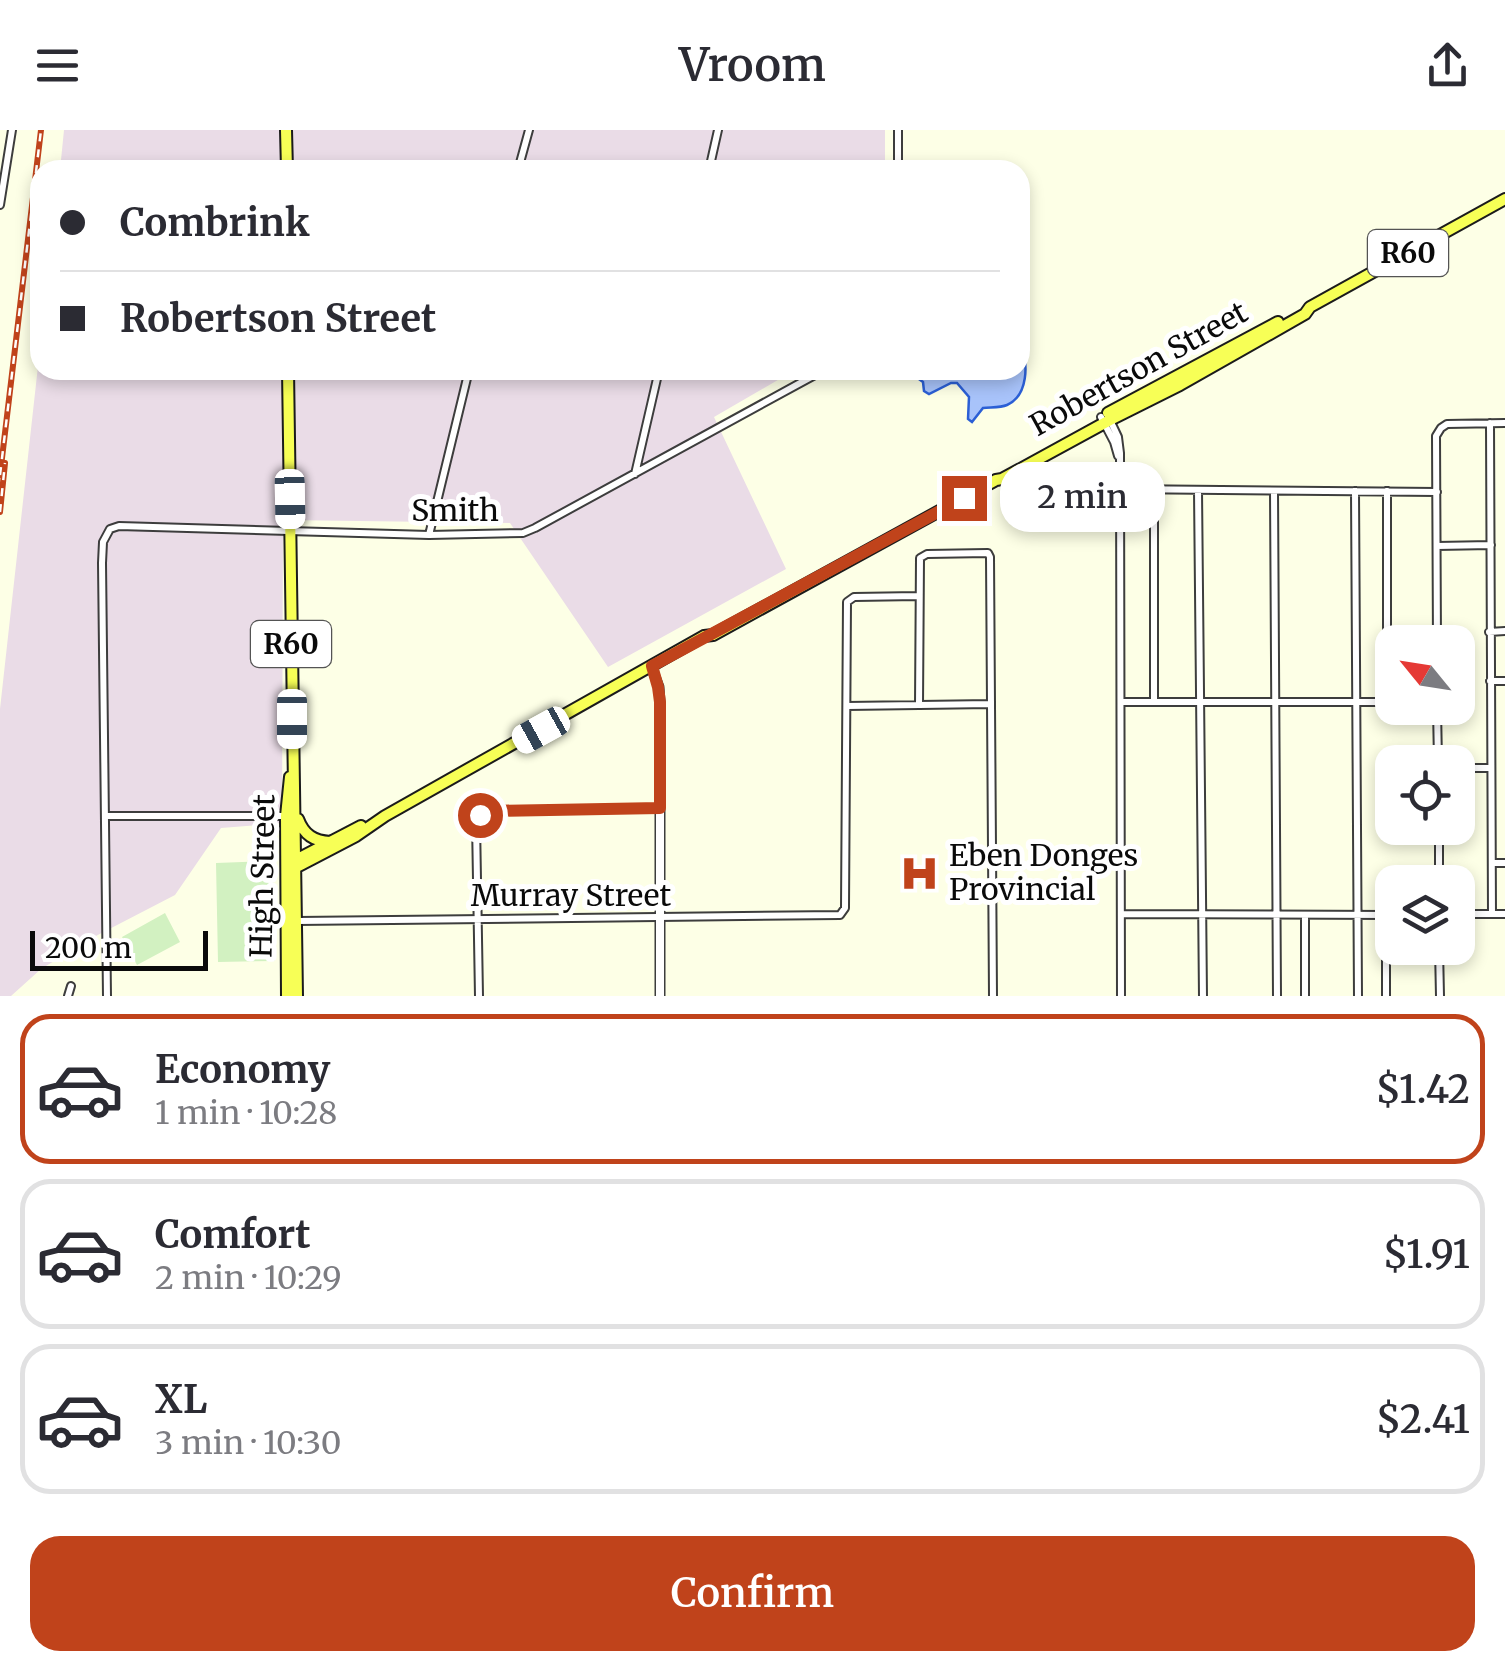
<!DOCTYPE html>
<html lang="en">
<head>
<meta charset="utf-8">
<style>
	body { margin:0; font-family:Merriweather,serif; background:#f2f2f3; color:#2b2b33; height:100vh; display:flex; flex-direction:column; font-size:38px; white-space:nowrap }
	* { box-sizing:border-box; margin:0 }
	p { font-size:32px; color:#7c7c81 }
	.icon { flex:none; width:55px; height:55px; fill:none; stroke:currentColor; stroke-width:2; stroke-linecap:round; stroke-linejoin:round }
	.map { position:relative; height:866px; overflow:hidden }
	.details { display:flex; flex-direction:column; background:#fff; flex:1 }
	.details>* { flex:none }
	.hud { position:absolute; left:30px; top:30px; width:1000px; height:220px; border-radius:30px; box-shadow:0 5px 15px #0003; display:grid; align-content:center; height:220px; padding:0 30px; background:#fff }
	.needle { width:65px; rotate:300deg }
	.buttons { position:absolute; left:1375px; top:495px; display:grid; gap:20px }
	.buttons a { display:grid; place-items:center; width:100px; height:100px; border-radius:20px; background:#fff; box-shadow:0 5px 15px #0003; font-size:50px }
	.scale { position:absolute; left:30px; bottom:25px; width:178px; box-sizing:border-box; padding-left:10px; border:5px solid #0a0a0a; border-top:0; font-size:28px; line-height:35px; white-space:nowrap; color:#0a0a0a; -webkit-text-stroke:8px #fff; paint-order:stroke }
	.end { position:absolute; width:45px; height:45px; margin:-22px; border:12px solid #c0431b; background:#fff; box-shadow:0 0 0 5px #fff }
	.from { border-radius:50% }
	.bubble { position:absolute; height:70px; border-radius:30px; background:#fff; box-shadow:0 5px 15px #0003; font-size:32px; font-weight:600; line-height:70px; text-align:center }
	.car { position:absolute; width:30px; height:60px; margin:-30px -15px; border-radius:12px; box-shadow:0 0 8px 2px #0007; background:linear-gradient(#fff 24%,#345 0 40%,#fff 0 76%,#345 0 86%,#fff 0) }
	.hud b { display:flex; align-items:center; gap:35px; height:95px; font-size:38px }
	.hud b+b { border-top:2px solid #e1e1e2 }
	.hud i { width:25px; height:25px; background:#2b2b33 }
	ul { padding:18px 0 0; list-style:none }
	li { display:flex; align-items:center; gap:30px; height:150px; margin:0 20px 15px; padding:0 10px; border:5px solid #e1e1e2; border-radius:30px }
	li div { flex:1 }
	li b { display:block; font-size:38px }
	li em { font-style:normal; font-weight:600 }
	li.selected { border-color:#c0431b }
	li>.icon { width:90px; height:90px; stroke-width:1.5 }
	.cta { display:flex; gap:20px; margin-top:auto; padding:20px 30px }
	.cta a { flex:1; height:115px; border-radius:30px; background:#c0431b; color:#fff; font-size:40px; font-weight:600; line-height:115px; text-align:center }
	header { display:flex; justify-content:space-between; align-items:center; height:130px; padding:0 30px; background:#fff; font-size:45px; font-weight:600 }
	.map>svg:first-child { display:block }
</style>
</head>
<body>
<header><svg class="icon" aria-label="menu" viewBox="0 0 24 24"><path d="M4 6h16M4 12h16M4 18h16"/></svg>Vroom<svg class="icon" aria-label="share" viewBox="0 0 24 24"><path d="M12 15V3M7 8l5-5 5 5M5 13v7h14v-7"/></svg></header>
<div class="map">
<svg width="1505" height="866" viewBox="0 0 1505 866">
	<rect width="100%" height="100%" fill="#fdffe6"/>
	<path fill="#eadce7" d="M64,0H885V40H60Z
		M40,218V240H795L714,287L786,439L608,537L510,393L283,390L282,693L221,698L175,765L92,808L41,839L11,866H0V579Z"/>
	<path fill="#d2f1c1" d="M273,731L275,831L218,832L216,733Z
		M165,783L180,812L137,835L122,807Z"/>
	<path fill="#a8c3fa" stroke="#2b5fd5" stroke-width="2.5" d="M1020,216C1029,233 1028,266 1007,275C1000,278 990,277 983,278L972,292L968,289L969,267L957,253H951L929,264L924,261L923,252L916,247L907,248L904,245L907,240H1020Z"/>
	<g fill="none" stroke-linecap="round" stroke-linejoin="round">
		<defs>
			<path id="minor" d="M518,40L529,0
				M709,40L718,0
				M898,40V0
				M0,75L12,0
				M1101,287L1114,312L1118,326
				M1110,290L1118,307L1120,323L1121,866
				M1490,293L1492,784
				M635,344L659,240
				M1119,359L1437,362
				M1198,360L1203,866
				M1274,361L1277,866
				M1355,361L1358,866
				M1387,361V572
				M429,405L469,240
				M1437,416L1491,415
				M1489,502L1505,501
				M1437,512L1436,306L1441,298L1447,294L1505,293
				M1490,551H1505
				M1121,572H1392
				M1154,572V361
				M919,575L920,428L927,424L988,423L990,427L993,866
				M847,576L991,574
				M1437,578L1438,632
				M1458,638H1491
				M106,686H286
				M1439,698V752
				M1492,733H1505
				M1121,784L1392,785
				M1458,784H1505
				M1305,785V866
				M1386,785V866
				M297,791L840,785L845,778L847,472L854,467L918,466
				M1439,818L1440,866
				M68,866L71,856
				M107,866L102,433L103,412L110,399L119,396L429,405L523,403L535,398L824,240
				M479,866L476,692L479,685L487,681L660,678"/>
			<path id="tertiary" d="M651,536L659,557L660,572V866"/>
			<path id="primary" d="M286,0L287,40
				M288,240L297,866
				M1108,283L1278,192
				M298,689C304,705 314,711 330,712
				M292,732L361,696
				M287,742L356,706L385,686L704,506L713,505L996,350L1002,349L1110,290L1180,255L1305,184L1310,177L1505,69
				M287,866L286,686L290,647"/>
		</defs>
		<use href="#minor" stroke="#3d3d3d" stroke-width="10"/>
		<use href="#tertiary" stroke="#3d3d3d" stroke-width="11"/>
		<use href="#primary" stroke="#1b1b1b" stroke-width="14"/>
		<use href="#minor" stroke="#fff" stroke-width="6"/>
		<use href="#tertiary" stroke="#fff" stroke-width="8"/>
		<use href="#primary" stroke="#f7ff56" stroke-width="10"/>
		<defs>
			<path id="rail" d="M0,345L41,0
				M0,382L5,333"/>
		</defs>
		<use href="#rail" stroke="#c0431b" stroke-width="6"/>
		<use href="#rail" stroke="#fff" stroke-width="2.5" stroke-dasharray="8" stroke-linecap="butt"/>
	</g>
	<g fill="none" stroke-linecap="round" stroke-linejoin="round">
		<path stroke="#c0431b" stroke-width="12" d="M480,685L487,681L660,678V572L658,557L652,536L964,368"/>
	</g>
	<defs>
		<symbol id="hospital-bare" viewBox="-9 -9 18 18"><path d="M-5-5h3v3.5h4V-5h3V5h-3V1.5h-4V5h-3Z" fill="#c0431b" stroke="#fff" stroke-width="2.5" paint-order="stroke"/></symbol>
	</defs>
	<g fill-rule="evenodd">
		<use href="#hospital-bare" x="892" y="716" width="55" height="55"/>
	</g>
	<g text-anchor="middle" stroke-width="10" stroke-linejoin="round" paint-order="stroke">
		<g fill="#fff" stroke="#545454" stroke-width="2.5">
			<rect x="1368" y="100" width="80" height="46" rx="8"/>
			<rect x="251" y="491" width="80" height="46" rx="8"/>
		</g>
		<g font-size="28" font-weight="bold" fill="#0a0a0a">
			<text x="1408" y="133">R60</text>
			<text x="291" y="524">R60</text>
		</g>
		<g font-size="30" fill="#0a0a0a" stroke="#fff">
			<text transform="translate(1139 239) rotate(-29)" y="10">Robertson Street</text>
			<text x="455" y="391">Smith</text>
			<text transform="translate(263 746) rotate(-89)" y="10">High Street</text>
			<text x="571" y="776">Murray Street</text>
		</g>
		<g font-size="30" fill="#0a0a0a" stroke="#fff" text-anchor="start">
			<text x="949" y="736">Eben Donges<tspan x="949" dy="34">Provincial</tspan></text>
		</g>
	</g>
</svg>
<div class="buttons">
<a><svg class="needle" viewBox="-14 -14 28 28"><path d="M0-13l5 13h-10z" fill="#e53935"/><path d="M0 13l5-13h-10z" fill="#7c7c81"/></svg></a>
<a><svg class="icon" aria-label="locate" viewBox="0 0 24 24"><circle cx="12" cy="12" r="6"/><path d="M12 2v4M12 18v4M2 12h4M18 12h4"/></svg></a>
<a><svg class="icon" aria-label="layers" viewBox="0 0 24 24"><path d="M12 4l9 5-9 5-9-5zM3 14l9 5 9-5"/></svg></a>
</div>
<div class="scale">200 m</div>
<i class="end from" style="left:480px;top:685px"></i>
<i class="end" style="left:964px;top:368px"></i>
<div class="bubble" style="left:1000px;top:332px;width:165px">2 min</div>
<i class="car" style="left:290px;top:369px;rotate:179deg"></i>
<i class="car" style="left:292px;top:589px;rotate:180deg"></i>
<i class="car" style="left:541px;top:600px;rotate:241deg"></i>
<div class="hud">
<b><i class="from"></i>Combrink</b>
<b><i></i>Robertson Street</b>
</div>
</div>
<section class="details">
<ul>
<li class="selected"><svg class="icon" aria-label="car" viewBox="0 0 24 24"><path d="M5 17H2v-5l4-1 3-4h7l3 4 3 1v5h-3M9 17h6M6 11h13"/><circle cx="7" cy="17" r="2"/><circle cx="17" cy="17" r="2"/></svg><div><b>Economy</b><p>1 min · 10:28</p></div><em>$1.42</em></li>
<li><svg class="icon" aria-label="car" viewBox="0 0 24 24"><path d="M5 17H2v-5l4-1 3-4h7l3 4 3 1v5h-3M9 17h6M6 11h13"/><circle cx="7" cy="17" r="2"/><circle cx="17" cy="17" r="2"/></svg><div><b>Comfort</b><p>2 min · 10:29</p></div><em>$1.91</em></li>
<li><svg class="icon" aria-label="car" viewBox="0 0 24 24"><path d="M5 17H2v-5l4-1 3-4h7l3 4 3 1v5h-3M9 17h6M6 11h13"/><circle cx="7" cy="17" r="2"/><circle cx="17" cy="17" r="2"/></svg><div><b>XL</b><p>3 min · 10:30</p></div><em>$2.41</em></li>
</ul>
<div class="cta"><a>Confirm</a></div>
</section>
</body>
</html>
